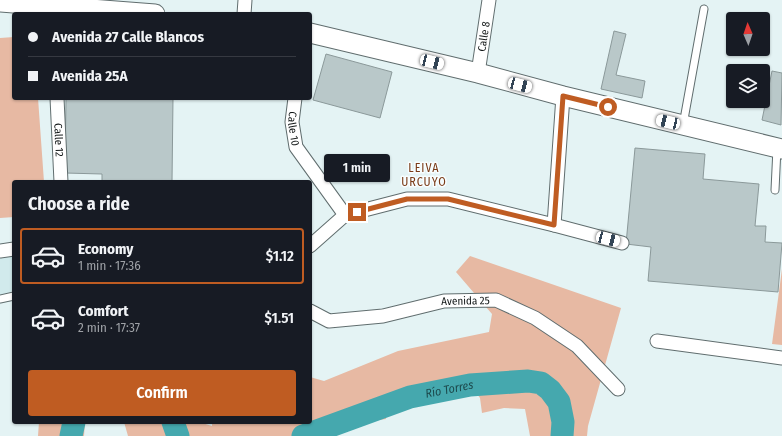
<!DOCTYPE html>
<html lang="en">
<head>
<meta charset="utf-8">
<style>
	body { margin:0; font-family:"Fira Sans Condensed",sans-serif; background:#20242c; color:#f1f3f6; height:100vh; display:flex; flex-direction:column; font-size:15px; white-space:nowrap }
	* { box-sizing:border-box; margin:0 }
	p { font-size:13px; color:#9ea1a6 }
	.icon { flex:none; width:22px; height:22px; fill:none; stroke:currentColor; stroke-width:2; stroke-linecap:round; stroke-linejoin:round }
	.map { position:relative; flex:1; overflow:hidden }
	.sheet { position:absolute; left:12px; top:180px; width:300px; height:244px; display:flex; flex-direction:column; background:#171b24; border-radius:4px; box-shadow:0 1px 3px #0004 }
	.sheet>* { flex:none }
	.banner { position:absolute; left:12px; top:12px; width:300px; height:88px; border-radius:4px; box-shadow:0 1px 3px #0004; display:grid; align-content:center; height:88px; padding:0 16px; background:#171b24 }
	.needle { width:26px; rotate:358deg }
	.buttons { position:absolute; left:726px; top:12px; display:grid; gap:8px }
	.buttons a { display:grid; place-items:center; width:44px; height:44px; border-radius:4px; background:#171b24; box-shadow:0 1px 3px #0004; font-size:20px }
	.end { position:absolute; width:18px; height:18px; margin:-9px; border:5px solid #bf5c22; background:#fff; box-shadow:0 0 0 2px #fff }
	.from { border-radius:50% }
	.bubble { position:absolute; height:28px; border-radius:4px; background:#171b24; box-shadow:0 1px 3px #0004; font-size:13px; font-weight:600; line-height:28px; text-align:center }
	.car { position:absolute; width:12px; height:24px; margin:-12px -6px; border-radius:5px; box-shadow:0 0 3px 1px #0007; background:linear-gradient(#fff 24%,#345 0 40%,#fff 0 76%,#345 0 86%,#fff 0) }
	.banner b { display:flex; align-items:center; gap:14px; height:38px; font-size:15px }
	.banner b+b { border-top:1px solid #363941 }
	.banner i { width:10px; height:10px; background:#f1f3f6 }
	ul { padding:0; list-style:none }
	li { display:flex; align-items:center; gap:12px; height:56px; margin:0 8px 6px; padding:0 8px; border:2px solid transparent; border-radius:4px }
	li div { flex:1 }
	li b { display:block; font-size:15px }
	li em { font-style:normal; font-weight:600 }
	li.active { border-color:#bf5c22 }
	li>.icon { width:36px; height:36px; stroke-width:1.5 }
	h2 { padding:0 16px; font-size:18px; line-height:48px }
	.cta { display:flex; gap:8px; margin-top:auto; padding:8px 16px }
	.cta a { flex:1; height:46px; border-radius:4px; background:#bf5c22; color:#fff; font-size:16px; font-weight:600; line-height:46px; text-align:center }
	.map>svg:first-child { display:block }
</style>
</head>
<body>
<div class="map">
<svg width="782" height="436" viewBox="0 0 782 436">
	<rect width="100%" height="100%" fill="#e4f3f4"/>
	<path fill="#d1eaec" d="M14,250V289L3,299L0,305V251Z"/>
	<path fill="#e7b9a3" d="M14,37V98H38L44,182H14V217L0,218V38Z
		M470,256L621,308L588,426L587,436H530L525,409L504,408L482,413L480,398L467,380L439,385L416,401L387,398L386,419L305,431L300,436H128L124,422H199L212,426V422H310V377L324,381L398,351L489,332L492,314L456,272Z
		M782,269V345L772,344Z
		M39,422H85L84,436H38Z"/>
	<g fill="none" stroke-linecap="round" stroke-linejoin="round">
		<g stroke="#45a8ae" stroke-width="23">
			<path d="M173,422L178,436"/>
			<path d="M71,436L74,422"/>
			<path id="s1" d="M303,436L410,397L470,385L528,381L541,383L550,390L559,402L563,422L562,436"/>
		</g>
	</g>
	<path fill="#b9c8c9" stroke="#8b999a" d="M614,31L626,34L616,75L645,81L642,98L601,89Z
		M326,54L392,72L380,118L313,100Z
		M772,71L782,73L781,125L762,120Z
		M66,98H173L172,182H102V174L65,173Z
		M635,148L705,154L703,179L759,184L755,226H766L765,242L782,243L778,292L648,281L651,247L626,244Z"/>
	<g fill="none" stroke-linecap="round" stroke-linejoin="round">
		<defs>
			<path id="lane" d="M683,125L704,9
				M775,190L777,148
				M0,299L14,296"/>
			<g id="street">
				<path d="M244,14L245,0"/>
				<path id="s2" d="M478,73L489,0"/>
				<path id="s3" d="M57,98L61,182"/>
				<path id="s4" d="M295,98L292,122L296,147L345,215"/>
				<path d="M554,225L563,96"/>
				<path d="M310,246L345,215L407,199H448L554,225L622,243"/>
				<path d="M0,251L14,249"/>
				<path id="s5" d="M310,311L329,321L383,316L444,301L496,300L535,318L577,346L618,389"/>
				<path d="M657,341L782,358"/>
			</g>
			<path id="secondary" d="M0,2L155,14
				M310,33L478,73L563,96L782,149"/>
		</defs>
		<use href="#lane" stroke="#606d6e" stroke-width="9"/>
		<use href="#street" stroke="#606d6e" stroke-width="15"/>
		<use href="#secondary" stroke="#606d6e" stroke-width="21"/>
		<use href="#lane" stroke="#fff" stroke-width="7"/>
		<use href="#street" stroke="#fff" stroke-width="13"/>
		<use href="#secondary" stroke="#fff" stroke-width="19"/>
	</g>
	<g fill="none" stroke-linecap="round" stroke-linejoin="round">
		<path stroke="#bf5c22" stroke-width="5" d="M357,212L407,199H448L554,225L563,96L608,107"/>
	</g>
	<g text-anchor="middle" stroke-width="3" stroke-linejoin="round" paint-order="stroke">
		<g font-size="11" fill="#111616" stroke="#f8feff">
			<text dy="4" stroke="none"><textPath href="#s2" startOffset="37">Calle 8</textPath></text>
			<text dy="4" stroke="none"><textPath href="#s4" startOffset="31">Calle 10</textPath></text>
			<text dy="4" stroke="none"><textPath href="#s3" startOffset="42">Calle 12</textPath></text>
			<text dy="4" stroke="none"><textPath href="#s5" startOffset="160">Avenida 25</textPath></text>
		</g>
		<g font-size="12" letter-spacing="1" fill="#7a3b17" stroke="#f8feff">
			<text x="424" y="172">LEIVA<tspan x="424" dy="14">URCUYO</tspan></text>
		</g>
		<g font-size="12" font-style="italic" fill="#1d4a4d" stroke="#f8feff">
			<text dy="4" stroke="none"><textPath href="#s1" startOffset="154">Río Torres</textPath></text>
		</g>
	</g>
</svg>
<div class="buttons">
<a><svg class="needle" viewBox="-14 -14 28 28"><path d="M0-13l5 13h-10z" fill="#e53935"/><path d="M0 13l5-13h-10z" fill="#9ea1a6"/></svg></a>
<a><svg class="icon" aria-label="layers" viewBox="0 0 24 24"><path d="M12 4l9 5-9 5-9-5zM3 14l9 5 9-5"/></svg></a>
</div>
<i class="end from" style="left:608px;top:107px"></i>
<i class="end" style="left:357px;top:212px"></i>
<div class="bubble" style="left:324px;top:154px;width:66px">1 min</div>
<i class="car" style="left:432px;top:62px;rotate:104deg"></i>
<i class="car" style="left:520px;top:85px;rotate:105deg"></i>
<i class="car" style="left:668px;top:122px;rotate:283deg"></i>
<i class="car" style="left:608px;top:239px;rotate:105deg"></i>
<div class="banner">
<b><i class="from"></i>Avenida 27 Calle Blancos</b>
<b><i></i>Avenida 25A</b>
</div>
<section class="sheet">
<h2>Choose a ride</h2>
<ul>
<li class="active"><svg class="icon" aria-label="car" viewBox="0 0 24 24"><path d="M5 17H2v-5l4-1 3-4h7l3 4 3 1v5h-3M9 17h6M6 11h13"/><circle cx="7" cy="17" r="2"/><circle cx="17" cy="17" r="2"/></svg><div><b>Economy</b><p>1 min · 17:36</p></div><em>$1.12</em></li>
<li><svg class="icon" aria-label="car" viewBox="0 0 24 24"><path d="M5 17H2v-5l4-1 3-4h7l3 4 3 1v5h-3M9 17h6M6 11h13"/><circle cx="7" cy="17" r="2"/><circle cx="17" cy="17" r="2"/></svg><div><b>Comfort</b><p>2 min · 17:37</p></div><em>$1.51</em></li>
</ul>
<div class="cta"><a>Confirm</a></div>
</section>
</div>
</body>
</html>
